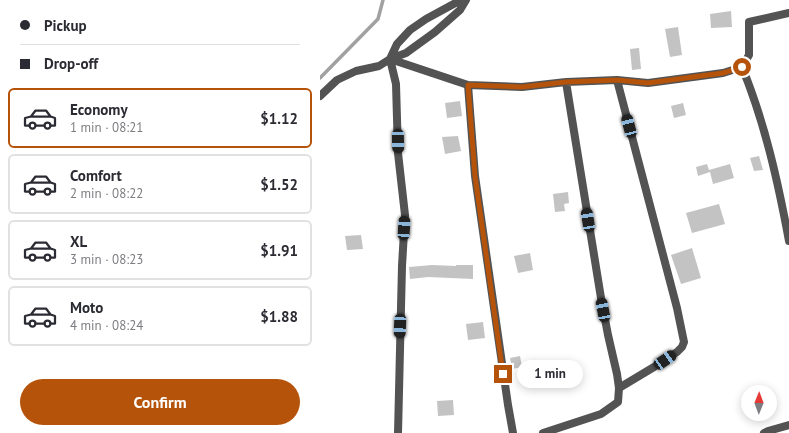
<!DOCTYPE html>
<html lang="en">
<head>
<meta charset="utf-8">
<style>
	body { margin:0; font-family:"PT Sans",sans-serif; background:#f7f7f7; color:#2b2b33; height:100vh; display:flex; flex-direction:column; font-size:15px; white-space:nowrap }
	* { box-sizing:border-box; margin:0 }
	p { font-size:13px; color:#7c7c81 }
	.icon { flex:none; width:22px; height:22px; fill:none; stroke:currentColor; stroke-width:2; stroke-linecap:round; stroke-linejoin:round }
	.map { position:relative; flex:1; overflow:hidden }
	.side { display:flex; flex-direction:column; background:#fff; width:320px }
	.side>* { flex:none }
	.banner { display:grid; align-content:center; height:88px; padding:0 20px; background:#fff }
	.needle { width:26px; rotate:1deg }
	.fabs { position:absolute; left:421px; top:385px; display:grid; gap:8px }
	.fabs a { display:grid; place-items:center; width:36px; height:36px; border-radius:50%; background:#fff; box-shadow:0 2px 10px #0003; font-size:20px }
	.end { position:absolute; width:18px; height:18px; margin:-9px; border:5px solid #b45309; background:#fff; box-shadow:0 0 0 2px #fff }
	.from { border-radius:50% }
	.bubble { position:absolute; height:28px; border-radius:14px; background:#fff; box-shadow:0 2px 10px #0003; font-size:13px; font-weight:600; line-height:28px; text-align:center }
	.car { position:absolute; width:12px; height:24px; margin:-12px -6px; border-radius:5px; box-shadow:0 0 3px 1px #0007; background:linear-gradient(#222 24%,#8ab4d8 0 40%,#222 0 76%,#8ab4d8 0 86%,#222 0) }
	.banner b { display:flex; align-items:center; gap:14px; height:38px; font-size:15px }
	.banner b+b { border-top:1px solid #e1e1e2 }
	.banner i { width:10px; height:10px; background:#2b2b33 }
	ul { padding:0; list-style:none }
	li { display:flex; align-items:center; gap:12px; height:60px; margin:0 8px 6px; padding:0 12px; border:2px solid #e1e1e2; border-radius:6px }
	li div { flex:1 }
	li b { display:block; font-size:15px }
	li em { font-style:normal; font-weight:600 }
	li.current { border-color:#b45309 }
	li>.icon { width:36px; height:36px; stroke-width:1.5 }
	.cta { display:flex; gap:8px; margin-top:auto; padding:8px 20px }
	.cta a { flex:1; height:46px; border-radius:24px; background:#b45309; color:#fff; font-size:16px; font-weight:600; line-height:46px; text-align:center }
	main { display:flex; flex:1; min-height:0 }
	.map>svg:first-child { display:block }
</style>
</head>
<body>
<main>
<section class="side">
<div class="banner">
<b><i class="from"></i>Pickup</b>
<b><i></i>Drop-off</b>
</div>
<ul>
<li class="current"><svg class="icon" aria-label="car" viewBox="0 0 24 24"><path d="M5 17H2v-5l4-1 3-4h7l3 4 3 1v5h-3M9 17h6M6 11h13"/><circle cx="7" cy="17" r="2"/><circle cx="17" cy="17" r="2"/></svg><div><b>Economy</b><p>1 min · 08:21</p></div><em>$1.12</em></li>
<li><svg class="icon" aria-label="car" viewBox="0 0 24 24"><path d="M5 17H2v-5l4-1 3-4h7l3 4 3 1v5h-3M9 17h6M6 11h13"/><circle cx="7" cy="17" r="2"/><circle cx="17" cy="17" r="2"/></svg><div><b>Comfort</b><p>2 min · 08:22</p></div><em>$1.52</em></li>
<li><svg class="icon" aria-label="car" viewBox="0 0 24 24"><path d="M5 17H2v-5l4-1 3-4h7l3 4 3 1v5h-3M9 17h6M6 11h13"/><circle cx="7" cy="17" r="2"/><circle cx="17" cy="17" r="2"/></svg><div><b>XL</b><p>3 min · 08:23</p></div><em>$1.91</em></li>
<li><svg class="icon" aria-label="car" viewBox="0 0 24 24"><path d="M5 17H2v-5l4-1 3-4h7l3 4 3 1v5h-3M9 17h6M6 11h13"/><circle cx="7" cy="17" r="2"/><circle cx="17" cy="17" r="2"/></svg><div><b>Moto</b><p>4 min · 08:24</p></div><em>$1.88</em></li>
</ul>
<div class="cta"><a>Confirm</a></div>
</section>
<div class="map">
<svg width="469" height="433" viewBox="0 0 469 433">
	<rect width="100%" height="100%" fill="#fff"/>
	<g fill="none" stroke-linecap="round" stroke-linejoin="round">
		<path stroke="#a1a1a1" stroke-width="3.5" d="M0,78L58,19L63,0"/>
	</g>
	<path fill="#c3c3c3" d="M411,11L412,27L391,28L390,14Z
		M358,27L362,55L350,57L345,29Z
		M319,48L321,69L312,70L310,49Z
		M140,101L142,116L127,118L125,103Z
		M363,103L366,115L354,118L351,106Z
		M138,136L141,151L125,154L122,137Z
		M439,156L443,170L434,171L430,158Z
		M387,164L389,170L410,164L414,178L393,184L390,172L378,176L376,167Z
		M248,192L249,203L244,204L245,211L235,212L233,194Z
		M399,204L405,224L372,233L366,213Z
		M41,235L43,249L27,250L25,236Z
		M372,248L381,278L361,284L351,255Z
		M210,253L213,270L198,273L194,256Z
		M112,265L136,266V265H153V279L108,277L90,279L89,267Z
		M163,322L165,338L148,340L146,324Z
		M200,356L202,367L192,369L190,358Z
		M133,400L134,415L118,416L117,401Z"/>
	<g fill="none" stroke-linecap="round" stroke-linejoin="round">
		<path stroke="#535353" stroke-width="8" d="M70,59L86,53L115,32L140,10L146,0
			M422,67C445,123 458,182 469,241
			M297,80L357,308L364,342L362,347L357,352L334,367L299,388
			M148,85L155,176L188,405L193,433
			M0,96L17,80L36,71L59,66L70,59L148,85L202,87L246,82L297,80L328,83L403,73L422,67L429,55V22L469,13
			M78,433L82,266L85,215L78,153L76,84L70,59L77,44L90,30L106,19L141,0
			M223,433L281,414L298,402L299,388L297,374L288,335L281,298L246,82
			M444,433L448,431L469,425"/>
	</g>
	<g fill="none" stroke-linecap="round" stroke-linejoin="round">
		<path stroke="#b45309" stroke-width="5" d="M183,374L155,176L148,85L202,87L246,82L297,80L328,83L403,73L422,67"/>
	</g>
</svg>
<div class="fabs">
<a><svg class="needle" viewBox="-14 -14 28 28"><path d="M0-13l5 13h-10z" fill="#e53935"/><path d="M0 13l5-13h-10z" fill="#7c7c81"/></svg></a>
</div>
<i class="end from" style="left:422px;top:67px"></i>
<i class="end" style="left:183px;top:374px"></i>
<div class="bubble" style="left:197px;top:360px;width:66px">1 min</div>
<i class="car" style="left:309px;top:126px;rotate:345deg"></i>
<i class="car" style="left:78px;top:141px;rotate:179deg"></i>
<i class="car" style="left:268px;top:220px;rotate:351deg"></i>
<i class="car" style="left:84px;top:228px;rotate:3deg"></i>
<i class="car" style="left:283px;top:310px;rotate:349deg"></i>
<i class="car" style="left:80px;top:326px;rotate:182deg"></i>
<i class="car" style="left:345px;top:360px;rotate:56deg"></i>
</div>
</main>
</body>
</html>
